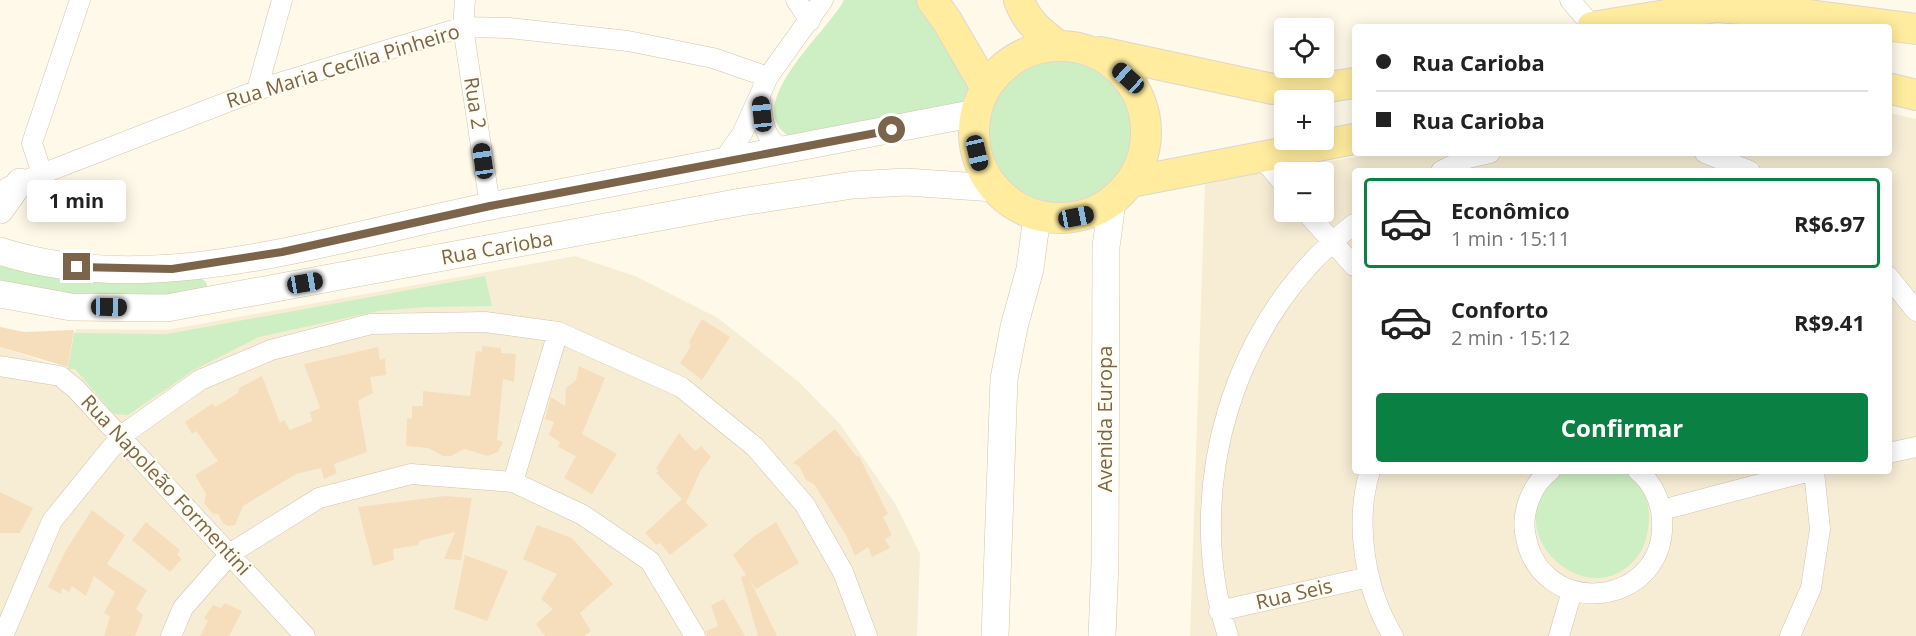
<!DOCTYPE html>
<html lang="pt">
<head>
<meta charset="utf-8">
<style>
	body { margin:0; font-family:"Open Sans",sans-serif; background:#f2f2f2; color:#222; height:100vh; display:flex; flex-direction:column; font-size:22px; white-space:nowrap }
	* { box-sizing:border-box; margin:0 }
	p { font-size:20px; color:#767676 }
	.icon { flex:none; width:33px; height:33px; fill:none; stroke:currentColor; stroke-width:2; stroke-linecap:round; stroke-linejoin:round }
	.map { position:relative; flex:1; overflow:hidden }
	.sheet { position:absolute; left:1352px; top:168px; width:540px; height:306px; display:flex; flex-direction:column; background:#fff; border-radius:6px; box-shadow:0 3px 15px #0003 }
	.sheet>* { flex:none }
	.top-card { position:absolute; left:1352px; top:24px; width:540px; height:132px; border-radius:6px; box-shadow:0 3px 15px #0003; display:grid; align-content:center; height:132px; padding:0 24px; background:#fff }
	.fabs { position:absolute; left:1274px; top:18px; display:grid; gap:12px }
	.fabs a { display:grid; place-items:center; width:60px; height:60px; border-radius:6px; background:#fff; box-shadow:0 3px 15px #0003; font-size:30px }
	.end { position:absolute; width:27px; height:27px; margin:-14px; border:8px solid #7b6449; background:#fff; box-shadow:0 0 0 3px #fff }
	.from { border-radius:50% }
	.bubble { position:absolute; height:42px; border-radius:6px; background:#fff; box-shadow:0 3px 15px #0003; font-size:20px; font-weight:700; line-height:42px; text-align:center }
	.car { position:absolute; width:18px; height:36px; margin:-18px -9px; border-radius:8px; box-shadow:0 0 4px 2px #0007; background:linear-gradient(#222 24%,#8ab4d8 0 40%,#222 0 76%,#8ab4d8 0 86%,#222 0) }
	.top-card b { display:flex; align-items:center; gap:21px; height:57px; font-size:22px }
	.top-card b+b { border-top:2px solid #e0e0e0 }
	.top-card i { width:15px; height:15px; background:#222 }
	ul { padding:10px 0 0; list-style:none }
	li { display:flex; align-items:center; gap:18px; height:90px; margin:0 12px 9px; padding:0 12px; border:3px solid transparent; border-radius:6px }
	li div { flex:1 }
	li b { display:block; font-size:22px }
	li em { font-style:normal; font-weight:700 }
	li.active { border-color:#0b8043 }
	li>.icon { width:54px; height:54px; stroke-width:1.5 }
	.button { display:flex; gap:12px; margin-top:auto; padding:12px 24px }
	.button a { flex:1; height:69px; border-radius:6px; background:#0b8043; color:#fff; font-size:24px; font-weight:700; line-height:69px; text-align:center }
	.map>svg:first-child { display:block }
</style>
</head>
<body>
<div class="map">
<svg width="1916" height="636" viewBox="0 0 1916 636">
	<rect width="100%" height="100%" fill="#fef9e8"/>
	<path fill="#f7edd5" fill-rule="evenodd" d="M1889,113L1916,119V636H1190L1205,182L1380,153H1888ZM1354,171H1888V471H1354ZM1284,172H1323V212H1284Z
		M575,256L635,276L718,318L799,382L840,424L896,505L920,554L917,636H0V347L67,369L76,329L167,330Z"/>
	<path fill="#ceeec4" d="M844,0H918L972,91L964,105L792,138C736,108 829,31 844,0Z
		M982 133a78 78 0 1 1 156 0a78 78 0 1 1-156 0Z
		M0,263L75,280L161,281L200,277L206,282L208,289L165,303L0,289Z
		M485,276L492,306L427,307L378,311L259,337L194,370L128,415L115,414L110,410L75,369H68L74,333L167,334Z
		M1564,471C1578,471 1611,467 1623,471C1653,482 1654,528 1641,551C1594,626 1484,527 1564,471Z"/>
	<path fill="#f6debd" d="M702,319L730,337L702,380L680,363L691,346L689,342Z
		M0,327L24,332L74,330L68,367L0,347Z
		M482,346L501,348V353L516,354L514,382L503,379L497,440L503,442L498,452L488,456L464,449L451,456H443L428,448L406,446L407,419L412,418V406H423V391L470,396L476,351L482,352Z
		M378,347L380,360L385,358L386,375L370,377L373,393L358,401L367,452L334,464L337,473L324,479L321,468L296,474L243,506L235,525L228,526L223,523L218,514L212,513L204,503L206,494L195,475L218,461L196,431L192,434L185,422L213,403L215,407L238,393L239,388L262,376L280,423L284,420L290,430L312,421L310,412L320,408L304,364Z
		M579,366L605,378L582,434L617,454L592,494L564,478L576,456L558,447L560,442L549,435L554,422L545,419L551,397L565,406L566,388L576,380Z
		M835,429L857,457L859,456L888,514L883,517L892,535L885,539L890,548L872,557L868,547L855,556L847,537L814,484L806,480L799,466L793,463Z
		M679,433L695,451L701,446L711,457L701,470L686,503L708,525L670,555L660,543L656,545L645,533L682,499L656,473L659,471L656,468Z
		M0,492L33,508L20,533H0Z
		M445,496L472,498L461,560L444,559L455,532L419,541V545L393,549L394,560L373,566L358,507Z
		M92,510L125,535L107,564L147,590L136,609L143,615L135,636H104L110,616L104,613L115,592L94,576L86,596L72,586L69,592L62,588L61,594L48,587L66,550Z
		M146,522L180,550L177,555L182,559L170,572L132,540Z
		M776,522L799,563L756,589L750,580L777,636H758L741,577L746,575L733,555L753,537Z
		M537,525L572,538L613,584L580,613L591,631L584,636H545L536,624L553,609L541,599L557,574L523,559Z
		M465,555L508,571L487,621L454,609Z
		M724,599L745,636H707L706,631L718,626L711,605Z
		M225,603L242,611L229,636H200L208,621L204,618L213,605L221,608Z"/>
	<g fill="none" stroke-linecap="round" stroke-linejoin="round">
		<defs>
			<path id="street" d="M465,0L463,27L490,206
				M796,0L810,21
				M1570,0L1593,27
				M257,90L282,0
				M760,98C763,121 763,141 786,151
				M1705,153L1750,171
				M1261,157L1284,184
				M720,165L742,134L768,77L823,0
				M1441,171L1468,158L1490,153
				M42,174L32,143L80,0
				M8,187L269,86L463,27L509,28L628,41L713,58L768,77
				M1306,212L1354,266
				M1888,276L1916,311
				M0,366L60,376L76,389L305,636
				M1888,453L1916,447
				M1370,471C1354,523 1365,590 1393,636
				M1550,471C1532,484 1522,511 1525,532C1537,622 1668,609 1662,519C1661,501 1652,482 1638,471
				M513,482L558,332
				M1662,510L1810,471
				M1219,611L1369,577
				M3,636L52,521L121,436L200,380L271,350L371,324L485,322L558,332L681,387L755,447L805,505L843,572L867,636
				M171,636L183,608L231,553L319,498L411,474L513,482L583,515L650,561L695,636
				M1228,636C1181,491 1233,316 1354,224
				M1559,636L1572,591
				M1790,636L1811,588L1820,529L1814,471"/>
			<path id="secondary" d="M0,210L20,182
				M0,251C155,302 337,236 491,206C652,175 814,145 976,113
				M0,294L71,307L167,308L741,202L853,185L906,182L994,188
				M995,636L1004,379L1014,327L1030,269L1037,216
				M1102,636L1105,563L1106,247L1112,202"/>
			<path id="primary" d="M932,0L947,21L986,88
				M1019,0C1026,21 1040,32 1057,45
				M1592,27L1716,7L1785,12L1916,29
				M974 132a86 86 0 1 1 172 0a86 86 0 1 1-172 0Z
				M1100,52L1273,89H1316L1354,83
				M1888,88L1916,95
				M1131,182L1354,139"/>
		</defs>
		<use href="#street" stroke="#d2c3ac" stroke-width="21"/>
		<use href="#secondary" stroke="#d5c5a9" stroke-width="28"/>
		<use href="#primary" stroke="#ddd7d0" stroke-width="32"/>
		<use href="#street" stroke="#fff" stroke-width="20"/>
		<use href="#secondary" stroke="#fff" stroke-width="27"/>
		<use href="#primary" stroke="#ffec9e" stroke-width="30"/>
	</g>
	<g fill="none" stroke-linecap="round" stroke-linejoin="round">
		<path stroke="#7b6449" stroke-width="8" d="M77,267L172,269L282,252L490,206L892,130"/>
	</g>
	<g text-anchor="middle" stroke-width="4.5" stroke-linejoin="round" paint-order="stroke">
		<g font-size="20" fill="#7b6449" stroke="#fffcf0">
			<text transform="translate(343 66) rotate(-17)" y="7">Rua Maria Cecília Pinheiro</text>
			<text transform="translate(475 103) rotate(81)" y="7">Rua 2</text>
			<text transform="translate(497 248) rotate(-10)" y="7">Rua Carioba</text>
			<text transform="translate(1105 419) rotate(-90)" y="7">Avenida Europa</text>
			<text transform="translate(166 485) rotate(47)" y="7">Rua Napoleão Formentini</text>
			<text transform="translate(1294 594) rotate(-13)" y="7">Rua Seis</text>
		</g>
	</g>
</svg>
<div class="fabs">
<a><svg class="icon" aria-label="locate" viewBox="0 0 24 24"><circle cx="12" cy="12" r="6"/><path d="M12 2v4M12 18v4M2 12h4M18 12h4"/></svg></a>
<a>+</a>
<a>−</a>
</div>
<i class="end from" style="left:892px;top:130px"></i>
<i class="end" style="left:77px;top:267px"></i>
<div class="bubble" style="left:27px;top:180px;width:99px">1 min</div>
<i class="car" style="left:1128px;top:78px;rotate:312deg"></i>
<i class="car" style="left:762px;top:114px;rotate:354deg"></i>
<i class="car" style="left:977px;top:153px;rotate:167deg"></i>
<i class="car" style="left:483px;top:161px;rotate:352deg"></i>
<i class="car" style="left:1076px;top:217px;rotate:79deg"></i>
<i class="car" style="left:305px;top:283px;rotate:80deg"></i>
<i class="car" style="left:109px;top:307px;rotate:91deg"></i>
<div class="top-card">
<b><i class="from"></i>Rua Carioba</b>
<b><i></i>Rua Carioba</b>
</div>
<section class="sheet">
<ul>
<li class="active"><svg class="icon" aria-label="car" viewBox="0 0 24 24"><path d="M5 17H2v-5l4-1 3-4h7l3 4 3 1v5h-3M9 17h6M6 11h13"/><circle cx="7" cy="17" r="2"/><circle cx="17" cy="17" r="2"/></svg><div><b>Econômico</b><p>1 min · 15:11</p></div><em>R$6.97</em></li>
<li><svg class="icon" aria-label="car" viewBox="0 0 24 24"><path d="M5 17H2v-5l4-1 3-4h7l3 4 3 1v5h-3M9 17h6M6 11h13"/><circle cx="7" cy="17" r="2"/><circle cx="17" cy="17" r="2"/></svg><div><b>Conforto</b><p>2 min · 15:12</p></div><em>R$9.41</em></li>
</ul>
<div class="button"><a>Confirmar</a></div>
</section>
</div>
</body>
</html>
